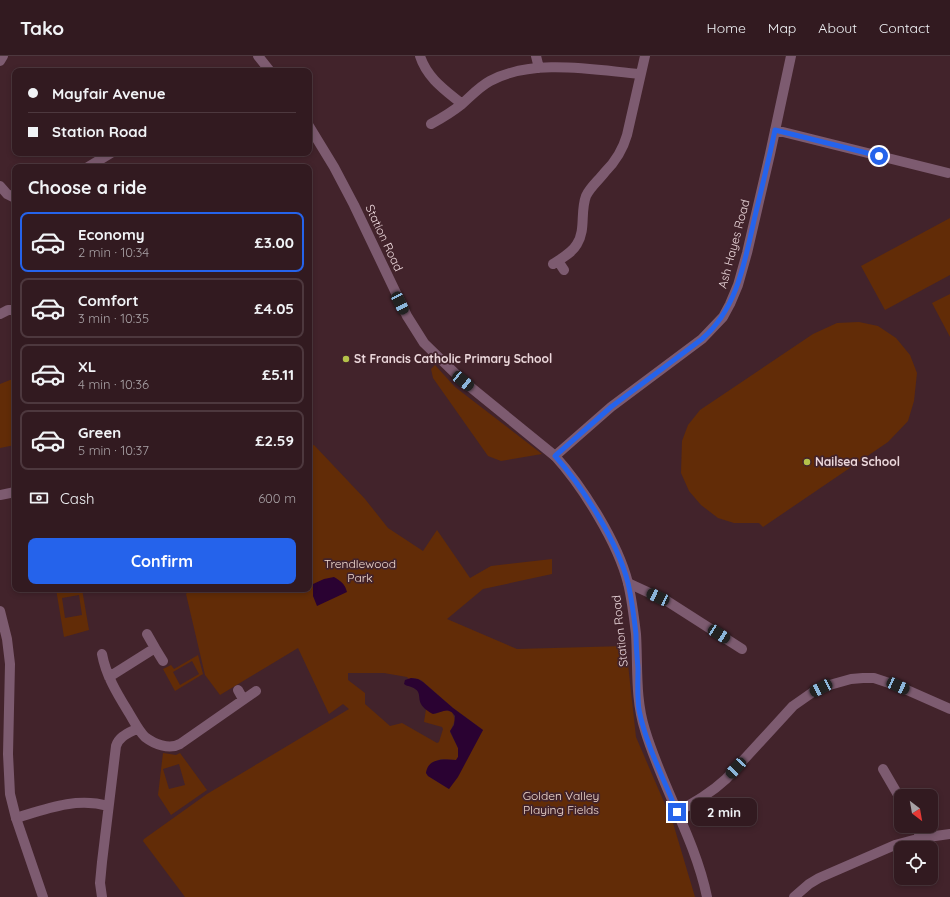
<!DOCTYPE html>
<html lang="en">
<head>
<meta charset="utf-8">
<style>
	body { margin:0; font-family:Quicksand,sans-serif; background:#3a2329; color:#f1f3f6; height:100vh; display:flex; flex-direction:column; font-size:15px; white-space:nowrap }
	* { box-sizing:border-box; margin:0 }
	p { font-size:13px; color:#a8a1a5 }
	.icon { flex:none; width:22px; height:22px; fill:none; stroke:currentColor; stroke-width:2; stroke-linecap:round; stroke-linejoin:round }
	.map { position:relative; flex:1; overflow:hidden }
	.panel { position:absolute; left:12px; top:108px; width:300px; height:428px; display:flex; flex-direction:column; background:#321a20; border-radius:8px; box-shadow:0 2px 6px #0003,0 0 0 1px #4d383e }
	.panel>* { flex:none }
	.top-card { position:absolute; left:12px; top:12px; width:300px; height:88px; border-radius:8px; box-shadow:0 2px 6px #0003,0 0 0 1px #4d383e; display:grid; align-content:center; height:88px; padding:0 16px; background:#321a20 }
	.needle { width:26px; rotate:149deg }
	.fabs { position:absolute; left:894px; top:733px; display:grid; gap:8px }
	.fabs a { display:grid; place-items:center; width:44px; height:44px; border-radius:8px; background:#321a20; box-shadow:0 2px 6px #0003,0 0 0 1px #4d383e; font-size:20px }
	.end { position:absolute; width:18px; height:18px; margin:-9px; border:5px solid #2563eb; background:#fff; box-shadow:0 0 0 2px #fff }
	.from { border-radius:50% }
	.bubble { position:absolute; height:28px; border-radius:8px; background:#321a20; box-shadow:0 2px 6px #0003,0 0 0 1px #4d383e; font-size:13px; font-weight:800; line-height:28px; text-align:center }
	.car { position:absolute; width:12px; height:24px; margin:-12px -6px; border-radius:5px; box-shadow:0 0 3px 1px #0007; background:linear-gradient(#222 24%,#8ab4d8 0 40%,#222 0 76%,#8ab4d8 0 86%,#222 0) }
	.top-card b { display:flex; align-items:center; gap:14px; height:38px; font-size:15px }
	.top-card b+b { border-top:1px solid #4d383e }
	.top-card i { width:10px; height:10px; background:#f1f3f6 }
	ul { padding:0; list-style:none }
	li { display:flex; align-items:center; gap:12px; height:60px; margin:0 8px 6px; padding:0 8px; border:2px solid #4d383e; border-radius:8px }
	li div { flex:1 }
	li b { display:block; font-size:15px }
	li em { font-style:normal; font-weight:800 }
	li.selected { border-color:#2563eb }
	li>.icon { width:36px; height:36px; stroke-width:1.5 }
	h2 { padding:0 16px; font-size:18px; line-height:48px }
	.pay { display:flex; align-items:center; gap:10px; height:44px; padding:0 16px; font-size:15px }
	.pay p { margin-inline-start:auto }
	.button { display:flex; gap:8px; margin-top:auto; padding:8px 16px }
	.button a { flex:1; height:46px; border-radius:8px; background:#2563eb; color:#fff; font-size:16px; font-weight:800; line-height:46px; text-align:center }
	header { display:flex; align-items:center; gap:24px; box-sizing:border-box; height:56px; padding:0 20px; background:#321a20; border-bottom:1px solid #4d383e }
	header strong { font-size:19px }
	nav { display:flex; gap:22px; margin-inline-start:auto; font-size:14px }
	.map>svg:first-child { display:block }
</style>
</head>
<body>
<header>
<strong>Tako</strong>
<nav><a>Home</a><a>Map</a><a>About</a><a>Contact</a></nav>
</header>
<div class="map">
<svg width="950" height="841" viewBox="0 0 950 841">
	<rect width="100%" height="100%" fill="#42232b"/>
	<path fill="#622c07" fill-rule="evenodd" d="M950,162V219L885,254L861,210Z
		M950,238V281L932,247Z
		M859,266L878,270L896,282L910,299L917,317L914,345L908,365L888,386L763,471L759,467H734L718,462L701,449L689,435L681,417L682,385L688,369L700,354L813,278L837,267Z
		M435,309L455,331L542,398L501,405L488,400L433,322L431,313Z
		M15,322V389L0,392V328Z
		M314,389L365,443L388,472L423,495L437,474L470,522L491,510L552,503V518L483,533L447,563L517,593L626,590L636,681L673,767L695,841H185L143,785L144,783L207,738L349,653L343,648L329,658L298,592L220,639L205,619L186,538L190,533H309V391ZM348,617H384L407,621L409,623L414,622L421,624L453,652L483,674L449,733L428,720L426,717L431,707L441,703L456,704L458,701V692L450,676L455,664L452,656L445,654L435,658L426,653L424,666L442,671L443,673L439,686L437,687L402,667L390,670L365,648V637L348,624Z
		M56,533H82L89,574L64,581ZM79,539L82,559L65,562L62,542Z
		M198,599L203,618L175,635L163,613L171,609L174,613ZM192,605L199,618L180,629L173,616Z
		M163,697L176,699L180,697L207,734L171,759L158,739ZM179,708L185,729L169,733L163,713Z"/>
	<path fill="#2a0232" d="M334,521C341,525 345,528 347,536L317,550L313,540V528L324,523Z
		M411,622L418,623L423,626L453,652L483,674L458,721L449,733L428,720L426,717C428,702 444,703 456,704L458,701V692L450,675L454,669L455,660C449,650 442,656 433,658C429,656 423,652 421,648C418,643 421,636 415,633C412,630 408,631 404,628L405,624Z"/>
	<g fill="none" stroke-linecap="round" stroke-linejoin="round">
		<path stroke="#7d5b70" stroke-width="10" d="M420,0C427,22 445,34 462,48
			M536,0L539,12
			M431,68C442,62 452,56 462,48C471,40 479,31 490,25C533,2 594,14 640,18
			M775,74L948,117
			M88,111L111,97
			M0,130L7,138L15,142
			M558,205L564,214
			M553,208C562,202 572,197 577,188C586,174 580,156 586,140C590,131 599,124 605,116C615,106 623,93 627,79L645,0
			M0,258L8,254H15
			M555,400L611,351L702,283L723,261L730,248L738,229L747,197L770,98L791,0
			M0,439L15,436
			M628,527L667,545L742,593
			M155,592L163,605
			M102,598C106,620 118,639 129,657C134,665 138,674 145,681C154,688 169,694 180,688L256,635
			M109,621L155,592L147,578
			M238,634L243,643
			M883,713L901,744
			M677,756C695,746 711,737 726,723L793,650L813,636L826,630L851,623L863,622H874L898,630L950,653
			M16,762C46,753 76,741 108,750
			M916,770L921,782
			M102,841L100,827L102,806L116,690C119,680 129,677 138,672
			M794,841L809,828L819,822L895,789L921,782L950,778"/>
		<path stroke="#7d5b70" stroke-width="10" d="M258,0L270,15
			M0,5L3,0
			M309,70L334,111L354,149L407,260L424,287L463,325L555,400C583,431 618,487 628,527C632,544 634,561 636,578C638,610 635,643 645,674C662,731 695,783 707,841
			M0,555L7,583L10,608L8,698L10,738L16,762L43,841"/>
	</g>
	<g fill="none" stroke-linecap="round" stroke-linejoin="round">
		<path stroke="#2563eb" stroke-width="5" d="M677,756C664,723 646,689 639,654C637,640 638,626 638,612C637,601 636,589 636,578C634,561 632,544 628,527C618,487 583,431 555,400L611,351L702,283C738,252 745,204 755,160C762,131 769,103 775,74L879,100"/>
	</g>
	<g fill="#b4c24a" stroke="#42232b" stroke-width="1.5">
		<circle cx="346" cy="303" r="4"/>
		<circle cx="807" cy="406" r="4"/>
	</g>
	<g text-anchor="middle" stroke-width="3.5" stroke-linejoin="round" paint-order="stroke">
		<g font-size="12" fill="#ecd8dc" stroke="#42232b">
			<text transform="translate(384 182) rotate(65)" y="4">Station Road</text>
			<text transform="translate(734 188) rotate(-75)" y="4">Ash Hayes Road</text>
			<text transform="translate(620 575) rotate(-96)" y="4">Station Road</text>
		</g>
		<g font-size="12" font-weight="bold" fill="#ecd8dc" stroke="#42232b" text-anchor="start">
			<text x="354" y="307">St Francis Catholic Primary School</text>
			<text x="815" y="410">Nailsea School</text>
		</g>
		<g font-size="12" fill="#f0d9ce" stroke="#42232b">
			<text x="360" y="512">Trendlewood<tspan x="360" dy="14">Park</tspan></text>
			<text x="561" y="744">Golden Valley<tspan x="561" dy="14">Playing Fields</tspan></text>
		</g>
	</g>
</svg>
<div class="fabs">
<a><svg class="needle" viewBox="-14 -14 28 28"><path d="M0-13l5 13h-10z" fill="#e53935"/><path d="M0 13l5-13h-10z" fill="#a8a1a5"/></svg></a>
<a><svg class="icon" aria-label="locate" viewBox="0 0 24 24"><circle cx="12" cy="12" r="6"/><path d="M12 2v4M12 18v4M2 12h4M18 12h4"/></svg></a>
</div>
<i class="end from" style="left:879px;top:100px"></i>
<i class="end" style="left:677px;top:756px"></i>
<div class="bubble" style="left:691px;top:742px;width:66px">2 min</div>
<i class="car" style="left:400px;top:247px;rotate:154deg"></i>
<i class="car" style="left:463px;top:325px;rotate:129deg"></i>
<i class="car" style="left:658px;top:541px;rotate:295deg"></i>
<i class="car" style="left:719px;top:578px;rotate:123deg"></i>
<i class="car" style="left:898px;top:630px;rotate:114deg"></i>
<i class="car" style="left:821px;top:632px;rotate:243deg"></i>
<i class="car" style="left:736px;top:712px;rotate:223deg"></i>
<div class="top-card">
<b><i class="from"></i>Mayfair Avenue</b>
<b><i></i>Station Road</b>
</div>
<section class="panel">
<h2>Choose a ride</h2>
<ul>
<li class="selected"><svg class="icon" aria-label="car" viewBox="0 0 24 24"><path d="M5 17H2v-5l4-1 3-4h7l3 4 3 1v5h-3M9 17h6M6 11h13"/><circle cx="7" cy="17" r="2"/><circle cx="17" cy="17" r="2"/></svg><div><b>Economy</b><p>2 min · 10:34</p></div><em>£3.00</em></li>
<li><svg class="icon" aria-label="car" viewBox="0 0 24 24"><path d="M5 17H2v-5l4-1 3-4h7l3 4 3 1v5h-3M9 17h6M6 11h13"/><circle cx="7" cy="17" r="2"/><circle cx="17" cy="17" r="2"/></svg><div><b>Comfort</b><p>3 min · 10:35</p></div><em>£4.05</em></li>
<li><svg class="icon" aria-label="car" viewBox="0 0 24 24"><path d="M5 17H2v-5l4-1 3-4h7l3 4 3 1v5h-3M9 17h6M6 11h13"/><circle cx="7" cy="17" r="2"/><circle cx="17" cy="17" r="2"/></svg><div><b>XL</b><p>4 min · 10:36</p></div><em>£5.11</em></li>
<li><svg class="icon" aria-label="car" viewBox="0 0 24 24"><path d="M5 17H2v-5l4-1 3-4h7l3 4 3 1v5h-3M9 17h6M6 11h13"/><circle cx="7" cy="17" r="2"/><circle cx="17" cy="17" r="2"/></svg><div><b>Green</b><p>5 min · 10:37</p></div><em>£2.59</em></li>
</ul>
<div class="pay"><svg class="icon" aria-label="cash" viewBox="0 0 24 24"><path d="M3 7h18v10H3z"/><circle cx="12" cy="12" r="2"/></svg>Cash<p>600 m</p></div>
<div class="button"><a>Confirm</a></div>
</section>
</div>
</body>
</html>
